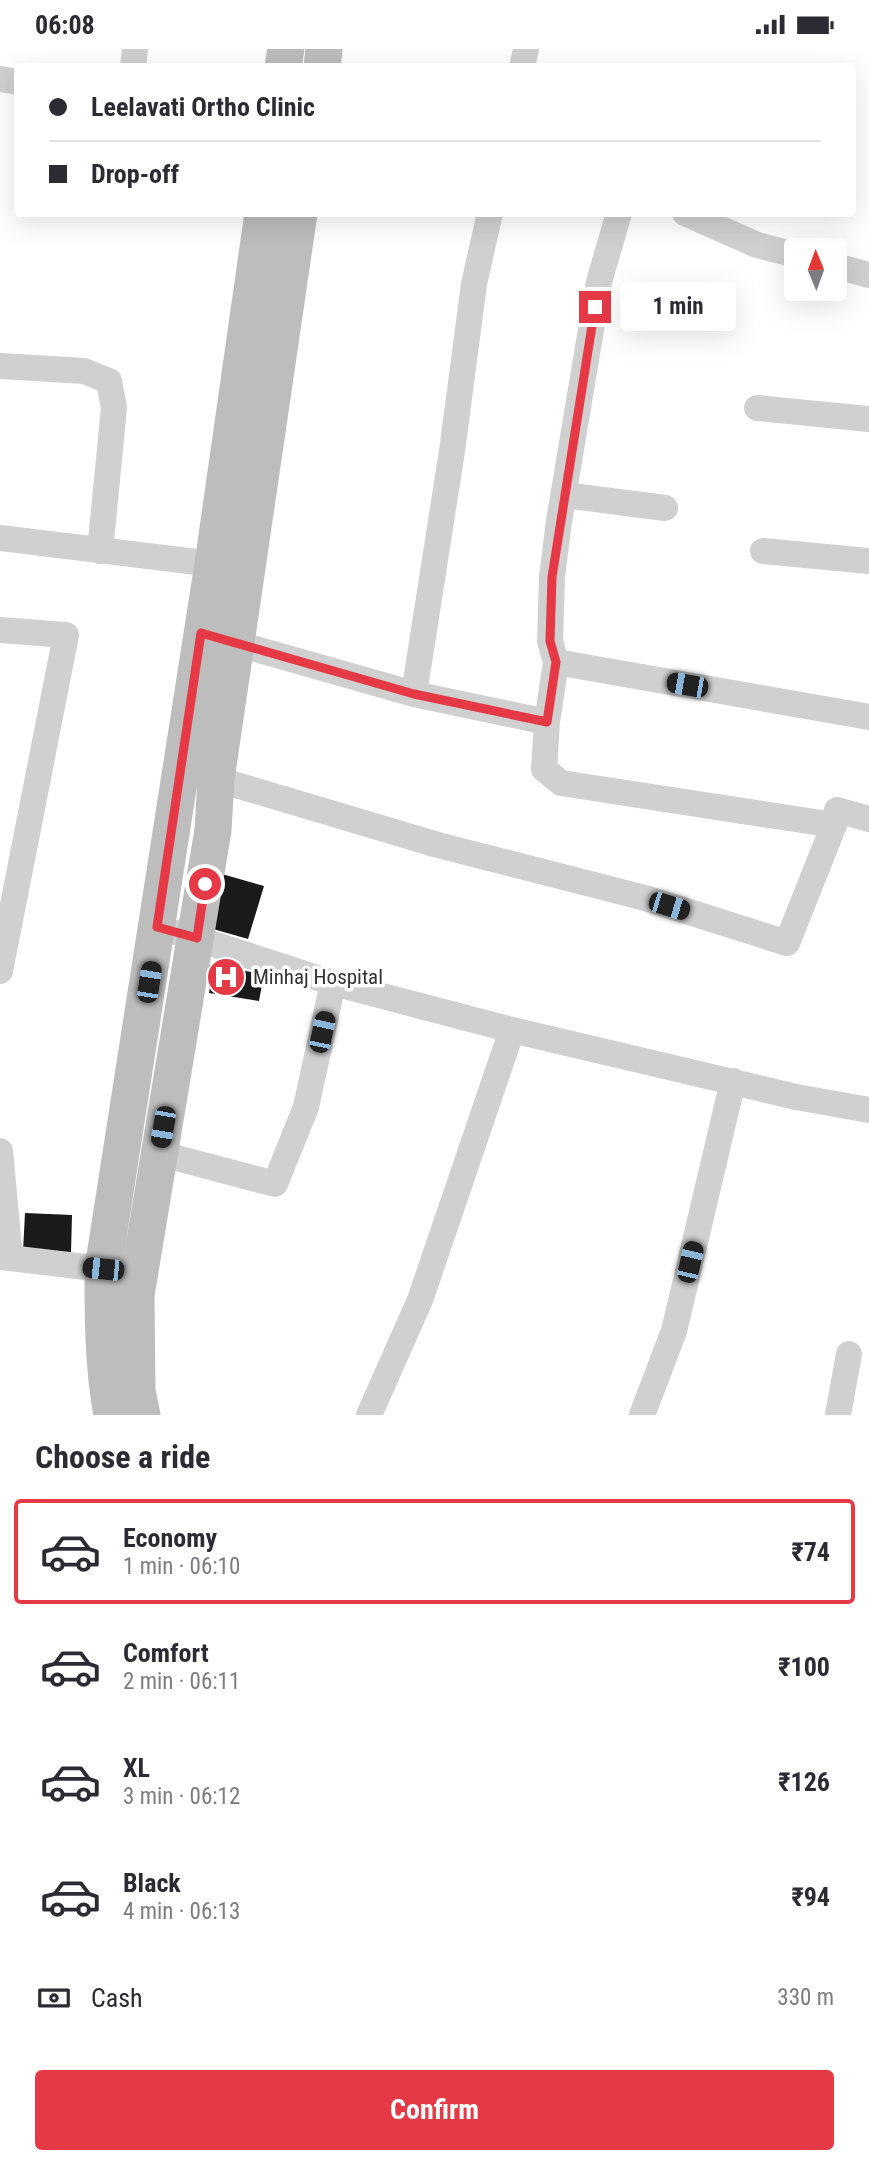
<!DOCTYPE html>
<html lang="en">
<head>
<meta charset="utf-8">
<style>
	body { margin:0; font-family:"Roboto Condensed",sans-serif; background:#f2f2f3; color:#2b2b33; height:100vh; display:flex; flex-direction:column; font-size:26px; white-space:nowrap }
	* { box-sizing:border-box; margin:0 }
	p { font-size:23px; color:#7c7c81 }
	.icon { flex:none; width:38px; height:38px; fill:none; stroke:currentColor; stroke-width:2; stroke-linecap:round; stroke-linejoin:round }
	.map { position:relative; height:1366px; overflow:hidden }
	.panel { display:flex; flex-direction:column; background:#fff; flex:1 }
	.panel>* { flex:none }
	.top-card { position:absolute; left:14px; top:14px; width:842px; height:154px; border-radius:7px; box-shadow:0 7px 28px #0002; display:grid; align-content:center; height:154px; padding:0 35px; background:#fff }
	.needle { width:46px; rotate:359deg }
	.controls { position:absolute; left:784px; top:189px; display:grid; gap:14px }
	.controls a { display:grid; place-items:center; width:63px; height:63px; border-radius:7px; background:#fff; box-shadow:0 7px 28px #0002; font-size:35px }
	.end { position:absolute; width:32px; height:32px; margin:-16px; border:9px solid #e63946; background:#fff; box-shadow:0 0 0 4px #fff }
	.from { border-radius:50% }
	.bubble { position:absolute; height:49px; border-radius:7px; background:#fff; box-shadow:0 7px 28px #0002; font-size:23px; font-weight:700; line-height:49px; text-align:center }
	.car { position:absolute; width:21px; height:42px; margin:-21px -10px; border-radius:9px; box-shadow:0 0 5px 2px #0007; background:linear-gradient(#222 24%,#8ab4d8 0 40%,#222 0 76%,#8ab4d8 0 86%,#222 0) }
	.top-card b { display:flex; align-items:center; gap:24px; height:66px; font-size:26px }
	.top-card b+b { border-top:2px solid #e1e1e2 }
	.top-card i { width:18px; height:18px; background:#2b2b33 }
	ul { padding:0; list-style:none }
	li { display:flex; align-items:center; gap:21px; height:105px; margin:0 14px 10px; padding:0 21px; border:4px solid transparent; border-radius:7px }
	li div { flex:1 }
	li b { display:block; font-size:26px }
	li em { font-style:normal; font-weight:700 }
	li.on { border-color:#e63946 }
	li>.icon { width:63px; height:63px; stroke-width:1.5 }
	h2 { padding:0 35px; font-size:32px; line-height:84px }
	.pay { display:flex; align-items:center; gap:18px; height:77px; padding:0 35px; font-size:26px }
	.pay p { margin-inline-start:auto }
	.button { display:flex; gap:14px; margin-top:auto; padding:14px 35px }
	.button a { flex:1; height:80px; border-radius:7px; background:#e63946; color:#fff; font-size:28px; font-weight:700; line-height:80px; text-align:center }
	.status { display:flex; justify-content:space-between; align-items:center; height:49px; padding:0 35px; background:#fff; direction:ltr }
	.status svg { height:19px; fill:currentColor }
	.map>svg:first-child { display:block }
</style>
</head>
<body>
<div class="status"><b>06:08</b><svg viewBox="0 0 49 12"><path d="M0 12V9h3v3zM5 12V6h3v6zM10 12V3h3v9zM15 12V0h3v12zM26 1h20v11H26zM47 4h2v5h-2z"/></svg></div>
<div class="map">
<svg width="869" height="1366" viewBox="0 0 869 1366">
	<rect width="100%" height="100%" fill="#fff"/>
	<path fill="#1a1a1a" d="M222,825L264,837L248,890L206,878Z
		M203,915L264,925L259,952L209,944L211,932L201,930Z
		M25,1164L72,1166L71,1204L23,1202Z"/>
	<g fill="none" stroke-linecap="round" stroke-linejoin="round">
		<path stroke="#d0d0d0" stroke-width="26" d="M133,18L135,0
			M522,18L526,0
			M0,30L18,33
			M685,164L757,196L796,206
			M835,217L869,226
			M0,317L84,322L109,332L114,359L100,502
			M757,359L869,370
			M564,446L665,459
			M0,489L213,515
			M763,502L869,512
			M0,581L66,586L0,922
			M221,590L414,645L452,402L474,235L490,164
			M556,613L550,592L552,528L559,472L599,233L619,164
			M414,645L547,673L556,613L869,668
			M547,673L544,720L561,734L834,776
			M216,730L438,796L645,849L787,894L834,776L837,761L869,770
			M179,884L333,934L512,981L796,1048L869,1061
			M0,1102L10,1209
			M158,1104L275,1135L306,1058L333,934
			M0,1208L103,1220
			M369,1366L420,1251L512,981
			M642,1366L674,1282L733,1032
			M838,1366L849,1305"/>
		<path stroke="#bdbdbd" stroke-width="37" d="M283,18L286,0
			M322,18L324,0
			M112,1366C103,1317 103,1269 103,1220L213,515L263,164
			M142,1366L137,1342L136,1246L213,781L216,730L299,164"/>
	</g>
	<g fill="none" stroke-linecap="round" stroke-linejoin="round">
		<path stroke="#e63946" stroke-width="9" d="M205,835L197,889L157,878L201,584L414,645L547,673L556,613L550,592L552,528L595,258"/>
	</g>
	<defs>
		<symbol id="hospital-disc" viewBox="-11 -11 22 22"><circle r="9.5" fill="#e63946" stroke="#fff"/><path d="M-5-5h3v3.5h4V-5h3V5h-3V1.5h-4V5h-3Z" fill="#fff"/></symbol>
	</defs>
	<g fill-rule="evenodd">
		<use href="#hospital-disc" x="204" y="906" width="44" height="44"/>
	</g>
	<g text-anchor="middle" stroke-width="7" stroke-linejoin="round" paint-order="stroke">
		<g font-size="21" fill="#333" stroke="#fff" text-anchor="start">
			<text x="253" y="935">Minhaj Hospital</text>
		</g>
	</g>
</svg>
<div class="controls">
<a><svg class="needle" viewBox="-14 -14 28 28"><path d="M0-13l5 13h-10z" fill="#e53935"/><path d="M0 13l5-13h-10z" fill="#7c7c81"/></svg></a>
</div>
<i class="end from" style="left:205px;top:835px"></i>
<i class="end" style="left:595px;top:258px"></i>
<div class="bubble" style="left:620px;top:233px;width:116px">1 min</div>
<i class="car" style="left:687px;top:636px;rotate:280deg"></i>
<i class="car" style="left:669px;top:857px;rotate:107deg"></i>
<i class="car" style="left:149px;top:933px;rotate:9deg"></i>
<i class="car" style="left:322px;top:983px;rotate:12deg"></i>
<i class="car" style="left:163px;top:1078px;rotate:190deg"></i>
<i class="car" style="left:690px;top:1213px;rotate:13deg"></i>
<i class="car" style="left:103px;top:1220px;rotate:276deg"></i>
<div class="top-card">
<b><i class="from"></i>Leelavati Ortho Clinic</b>
<b><i></i>Drop-off</b>
</div>
</div>
<section class="panel">
<h2>Choose a ride</h2>
<ul>
<li class="on"><svg class="icon" aria-label="car" viewBox="0 0 24 24"><path d="M5 17H2v-5l4-1 3-4h7l3 4 3 1v5h-3M9 17h6M6 11h13"/><circle cx="7" cy="17" r="2"/><circle cx="17" cy="17" r="2"/></svg><div><b>Economy</b><p>1 min · 06:10</p></div><em>₹74</em></li>
<li><svg class="icon" aria-label="car" viewBox="0 0 24 24"><path d="M5 17H2v-5l4-1 3-4h7l3 4 3 1v5h-3M9 17h6M6 11h13"/><circle cx="7" cy="17" r="2"/><circle cx="17" cy="17" r="2"/></svg><div><b>Comfort</b><p>2 min · 06:11</p></div><em>₹100</em></li>
<li><svg class="icon" aria-label="car" viewBox="0 0 24 24"><path d="M5 17H2v-5l4-1 3-4h7l3 4 3 1v5h-3M9 17h6M6 11h13"/><circle cx="7" cy="17" r="2"/><circle cx="17" cy="17" r="2"/></svg><div><b>XL</b><p>3 min · 06:12</p></div><em>₹126</em></li>
<li><svg class="icon" aria-label="car" viewBox="0 0 24 24"><path d="M5 17H2v-5l4-1 3-4h7l3 4 3 1v5h-3M9 17h6M6 11h13"/><circle cx="7" cy="17" r="2"/><circle cx="17" cy="17" r="2"/></svg><div><b>Black</b><p>4 min · 06:13</p></div><em>₹94</em></li>
</ul>
<div class="pay"><svg class="icon" aria-label="cash" viewBox="0 0 24 24"><path d="M3 7h18v10H3z"/><circle cx="12" cy="12" r="2"/></svg>Cash<p>330 m</p></div>
<div class="button"><a>Confirm</a></div>
</section>
</body>
</html>
